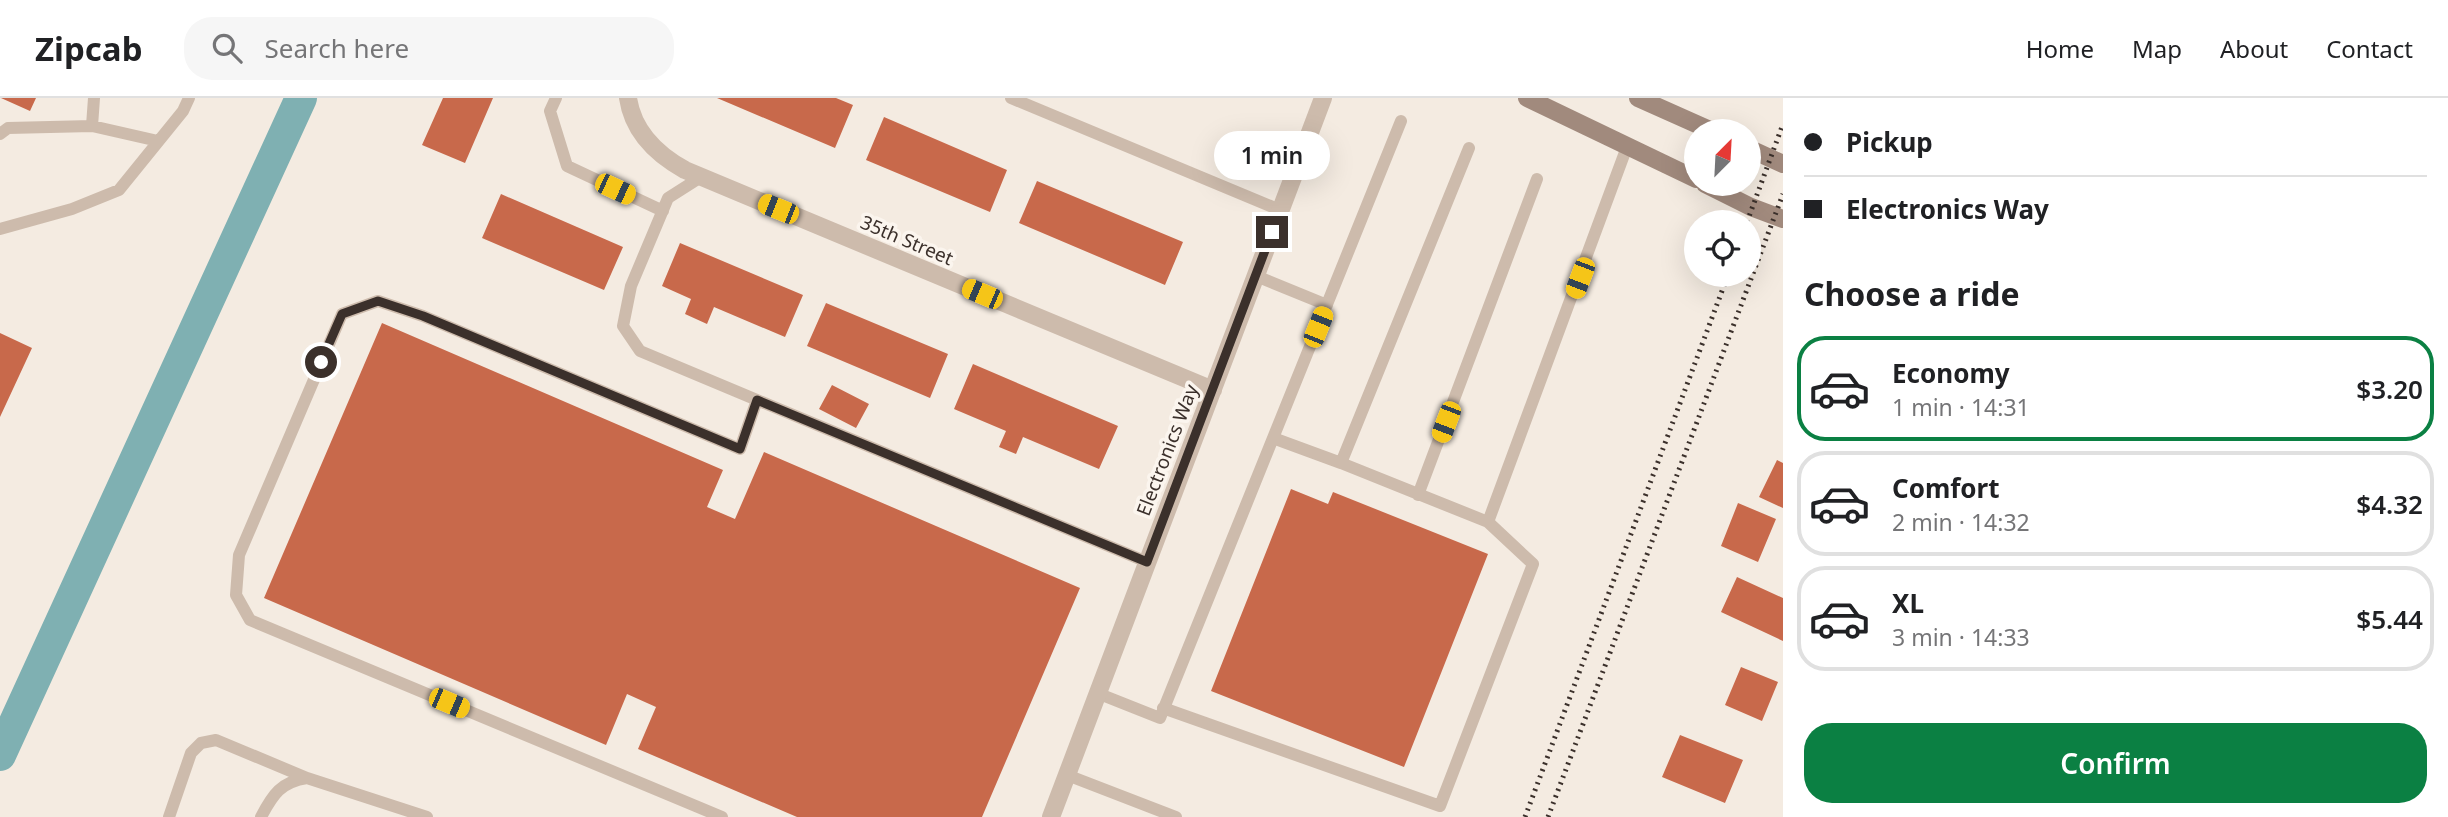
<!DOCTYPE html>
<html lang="en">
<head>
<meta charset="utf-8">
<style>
	body { margin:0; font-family:"Noto Sans",sans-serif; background:#f6f6f6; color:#202124; height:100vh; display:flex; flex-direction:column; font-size:26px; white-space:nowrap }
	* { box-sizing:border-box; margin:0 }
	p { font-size:23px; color:#757577 }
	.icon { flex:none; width:38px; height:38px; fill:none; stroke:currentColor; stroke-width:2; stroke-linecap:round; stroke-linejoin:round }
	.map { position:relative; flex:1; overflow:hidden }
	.panel { display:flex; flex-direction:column; background:#fff; width:665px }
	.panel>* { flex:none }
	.banner { display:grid; align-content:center; height:154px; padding:0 21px; background:#fff }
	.needle { width:46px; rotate:24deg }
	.fabs { position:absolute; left:1684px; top:21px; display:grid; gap:14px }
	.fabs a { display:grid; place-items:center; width:77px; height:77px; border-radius:50%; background:#fff; box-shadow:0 7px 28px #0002; font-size:35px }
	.end { position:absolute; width:32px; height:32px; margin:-16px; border:9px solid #3b302b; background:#fff; box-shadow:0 0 0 4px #fff }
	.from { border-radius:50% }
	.bubble { position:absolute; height:49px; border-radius:24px; background:#fff; box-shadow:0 7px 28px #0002; font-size:23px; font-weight:600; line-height:49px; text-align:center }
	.car { position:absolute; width:21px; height:42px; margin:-21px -10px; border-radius:9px; box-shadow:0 0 5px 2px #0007; background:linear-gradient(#f5c518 24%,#345 0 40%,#f5c518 0 76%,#345 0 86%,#f5c518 0) }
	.banner b { display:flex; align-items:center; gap:24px; height:66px; font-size:26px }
	.banner b+b { border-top:2px solid #e0e0e0 }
	.banner i { width:18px; height:18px; background:#202124 }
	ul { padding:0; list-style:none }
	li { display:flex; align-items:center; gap:21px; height:105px; margin:0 14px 10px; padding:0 7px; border:4px solid #e0e0e0; border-radius:28px }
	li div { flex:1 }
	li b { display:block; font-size:26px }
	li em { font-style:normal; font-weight:600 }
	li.current { border-color:#0b8043 }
	li>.icon { width:63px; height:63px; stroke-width:1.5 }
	h2 { padding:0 21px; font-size:32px; line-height:84px }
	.cta { display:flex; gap:14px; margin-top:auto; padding:14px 21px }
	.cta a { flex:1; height:80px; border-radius:28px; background:#0b8043; color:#fff; font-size:28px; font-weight:600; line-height:80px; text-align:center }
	header { display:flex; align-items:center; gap:42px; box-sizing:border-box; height:98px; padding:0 35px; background:#fff; border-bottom:2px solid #e0e0e0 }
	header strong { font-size:33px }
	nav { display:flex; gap:38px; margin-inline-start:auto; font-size:24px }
	.search { width:490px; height:63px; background:#f6f6f6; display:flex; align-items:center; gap:18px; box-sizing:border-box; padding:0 24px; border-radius:28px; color:#757577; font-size:26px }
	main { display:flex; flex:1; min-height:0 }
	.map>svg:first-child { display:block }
</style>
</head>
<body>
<header>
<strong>Zipcab</strong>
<div class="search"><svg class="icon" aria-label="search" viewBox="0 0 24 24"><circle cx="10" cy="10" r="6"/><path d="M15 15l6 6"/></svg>Search here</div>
<nav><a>Home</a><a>Map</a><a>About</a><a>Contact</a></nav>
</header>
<main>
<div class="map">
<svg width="1783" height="719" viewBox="0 0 1783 719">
	<rect width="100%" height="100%" fill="#f4ebe1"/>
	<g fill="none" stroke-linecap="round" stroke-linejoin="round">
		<path stroke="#7fb0b2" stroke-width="32" d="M0,657L301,0"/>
	</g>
	<path fill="#c8694b" d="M1,0H36L30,13Z
		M443,0H493L465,65L422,47Z
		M717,0H836L853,7L835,50Z
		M884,19L1007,72L990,114L866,62Z
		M1037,83L1183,144L1165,187L1019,125Z
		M501,96L623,149L604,192L482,140Z
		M680,145L803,197L785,239L714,209L707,226L685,216L691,201L662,188Z
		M826,205L948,256L930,300L807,248Z
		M382,225L723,372L707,409L735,421L764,354L1080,490L982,719H797L638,651L656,609L627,596L606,647L264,500Z
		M0,235L32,250L0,319Z
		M973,266L1118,328L1099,371L1023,339L1016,356L999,349L1006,333L954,311Z
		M832,287L869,306L856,330L819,311Z
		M1777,362L1783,365V410L1759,399Z
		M1291,391L1328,406L1333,394L1488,456L1404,669L1211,593Z
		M1738,405L1776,421L1758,464L1721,448Z
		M1737,479L1783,500V543L1721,514Z
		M1741,569L1778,584L1762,623L1725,607Z
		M1680,637L1743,662L1725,705L1662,679Z"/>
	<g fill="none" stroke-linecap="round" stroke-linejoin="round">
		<path stroke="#cdbbac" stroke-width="12" d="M556,0L550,13L567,68L663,113
			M1011,0L1280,112
			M92,28L94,0
			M0,36L8,30L92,28L158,43
			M701,79L668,100L631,188L623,228L640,253L757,302
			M0,131L72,111L119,92L183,13L189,0
			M1256,178L1327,207
			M1273,340L1341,365L1469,50
			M1341,365L1488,424L1628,46
			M1418,397L1537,81
			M1097,595L1160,620L1401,23
			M1163,610L1440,708L1533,466L1488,424
			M1067,677L1176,719
			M169,719L191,655L201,645L216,642L307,680
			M261,719C273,696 281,684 307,680L427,719
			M722,719L250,522L236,497L239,457L342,216L378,203L423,218L740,351L757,302L1147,464"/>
		<path stroke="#cdbbac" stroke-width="18" d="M628,0C633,34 656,56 685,72L1213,292
			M1051,719L1323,0"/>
		<path stroke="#a18a7d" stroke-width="18" d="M1527,0L1696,81
			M1638,0L1712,33
			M1748,50L1783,66
			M1705,86L1751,109L1783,121"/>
		<path stroke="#3b302b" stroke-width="5" stroke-dasharray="2 5" stroke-linecap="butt" d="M1747,124L1783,26
			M1525,719L1728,177
			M1548,719L1783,96"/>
	</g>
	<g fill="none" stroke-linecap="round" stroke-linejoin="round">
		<path stroke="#3b302b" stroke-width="9" d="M321,264L342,216L378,203L423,218L740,351L757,302L1147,464L1272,134"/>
	</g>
	<g text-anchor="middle" stroke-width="7" stroke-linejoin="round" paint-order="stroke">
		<g font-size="19" fill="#3b302b" stroke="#fbf5ee">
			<text transform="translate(907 142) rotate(23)" y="7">35th Street</text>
			<text transform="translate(1167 352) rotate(-69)" y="7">Electronics Way</text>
		</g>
	</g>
</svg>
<div class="fabs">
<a><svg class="needle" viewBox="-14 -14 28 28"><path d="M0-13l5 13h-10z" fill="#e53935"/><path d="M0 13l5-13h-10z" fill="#757577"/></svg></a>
<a><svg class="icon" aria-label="locate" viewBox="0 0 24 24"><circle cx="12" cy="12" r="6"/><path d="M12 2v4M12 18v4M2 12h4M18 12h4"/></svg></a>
</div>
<i class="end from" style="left:321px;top:264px"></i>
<i class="end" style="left:1272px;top:134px"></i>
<div class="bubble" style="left:1214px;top:33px;width:116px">1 min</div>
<i class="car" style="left:615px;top:91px;rotate:115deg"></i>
<i class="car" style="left:778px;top:111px;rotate:292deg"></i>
<i class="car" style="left:1580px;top:180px;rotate:201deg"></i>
<i class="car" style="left:982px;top:196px;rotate:293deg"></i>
<i class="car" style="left:1318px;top:229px;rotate:22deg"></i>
<i class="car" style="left:1446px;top:324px;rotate:201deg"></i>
<i class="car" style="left:449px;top:605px;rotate:113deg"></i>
</div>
<section class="panel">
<div class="banner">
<b><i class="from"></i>Pickup</b>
<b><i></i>Electronics Way</b>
</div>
<h2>Choose a ride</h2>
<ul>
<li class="current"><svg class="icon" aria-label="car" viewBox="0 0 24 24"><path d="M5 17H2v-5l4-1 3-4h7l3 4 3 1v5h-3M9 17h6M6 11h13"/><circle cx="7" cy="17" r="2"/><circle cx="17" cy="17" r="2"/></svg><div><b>Economy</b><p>1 min · 14:31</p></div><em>$3.20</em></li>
<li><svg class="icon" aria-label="car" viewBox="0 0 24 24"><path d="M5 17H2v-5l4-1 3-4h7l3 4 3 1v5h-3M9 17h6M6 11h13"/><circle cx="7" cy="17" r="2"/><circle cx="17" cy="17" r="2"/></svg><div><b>Comfort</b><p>2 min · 14:32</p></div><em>$4.32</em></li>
<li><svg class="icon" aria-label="car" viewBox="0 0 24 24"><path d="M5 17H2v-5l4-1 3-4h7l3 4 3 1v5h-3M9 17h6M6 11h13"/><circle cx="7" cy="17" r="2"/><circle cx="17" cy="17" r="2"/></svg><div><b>XL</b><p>3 min · 14:33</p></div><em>$5.44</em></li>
</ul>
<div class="cta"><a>Confirm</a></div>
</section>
</main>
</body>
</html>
